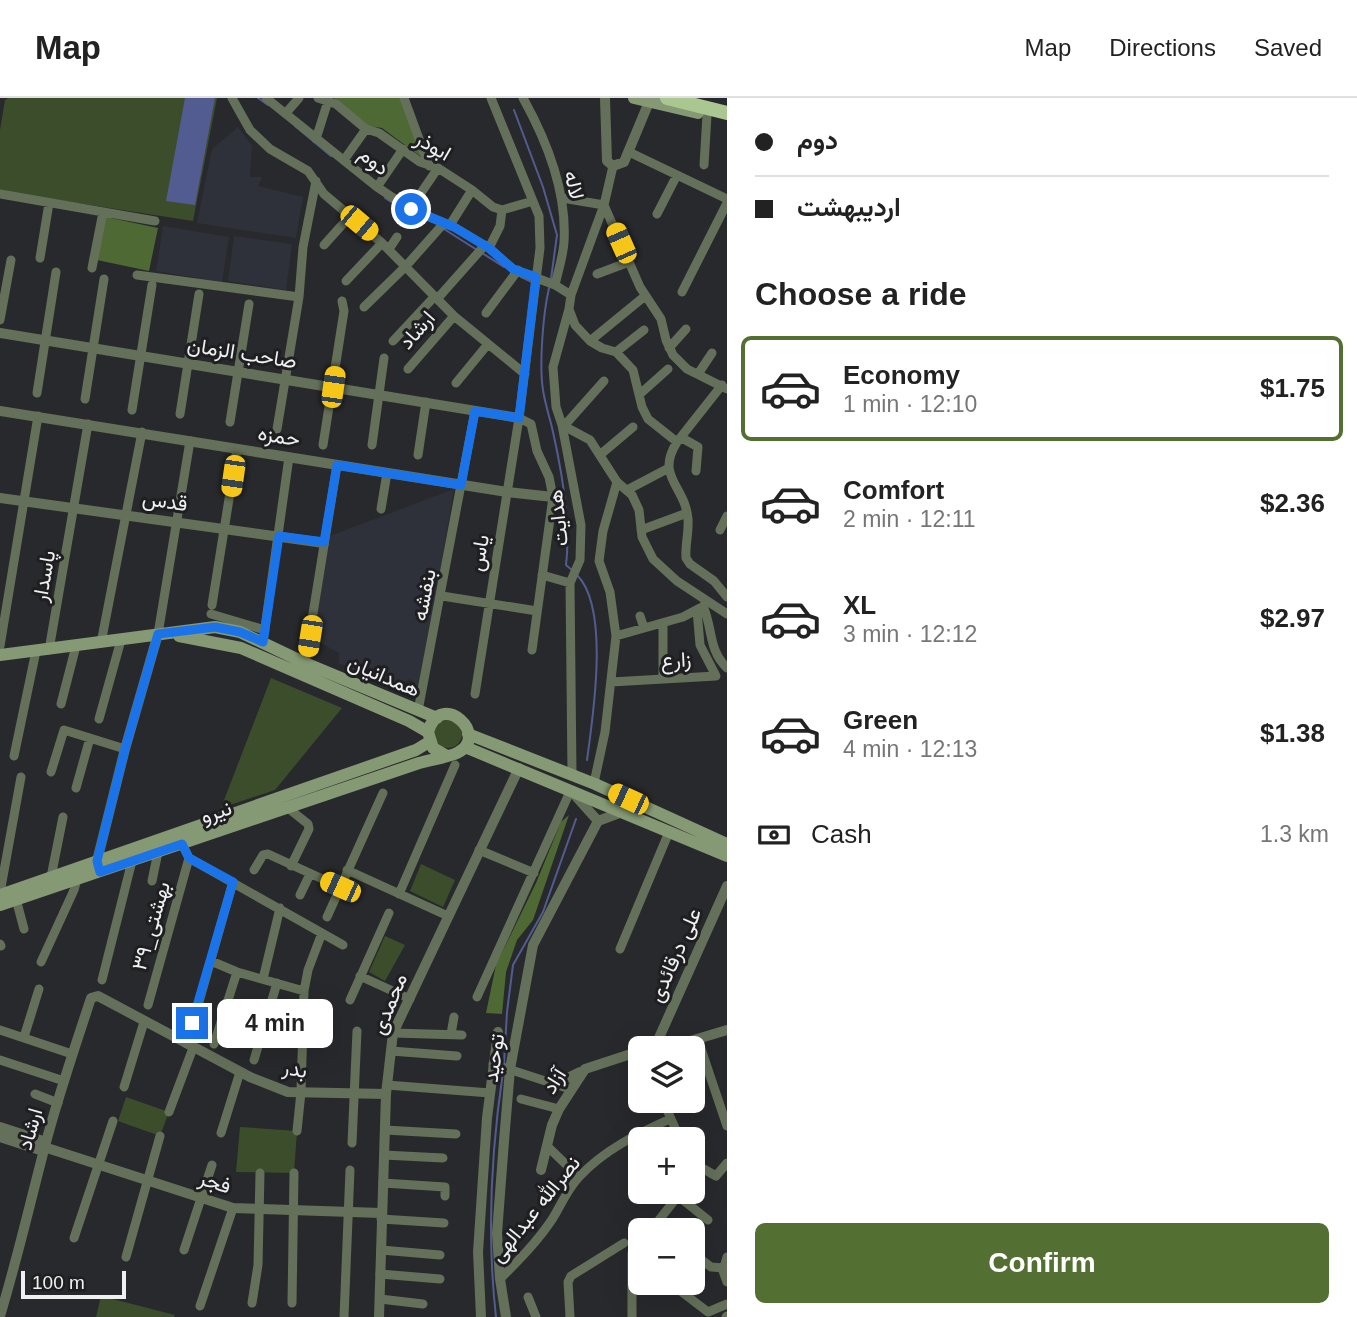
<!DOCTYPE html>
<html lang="en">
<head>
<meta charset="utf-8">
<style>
	body { margin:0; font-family:Arial,Vazirmatn,sans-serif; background:#f6f6f6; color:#222; height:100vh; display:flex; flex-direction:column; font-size:26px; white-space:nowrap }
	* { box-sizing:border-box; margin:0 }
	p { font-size:23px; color:#767676 }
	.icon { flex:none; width:38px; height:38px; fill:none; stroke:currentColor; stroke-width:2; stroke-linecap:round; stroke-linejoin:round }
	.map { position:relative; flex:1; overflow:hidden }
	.sheet { display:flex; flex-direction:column; background:#fff; width:630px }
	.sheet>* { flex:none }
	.hud { display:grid; align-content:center; height:154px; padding:0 28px; background:#fff }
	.controls { position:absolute; left:628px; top:938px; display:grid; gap:14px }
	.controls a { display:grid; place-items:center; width:77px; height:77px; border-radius:10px; background:#fff; box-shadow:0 7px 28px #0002; font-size:35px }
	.scale { position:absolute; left:21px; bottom:18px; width:105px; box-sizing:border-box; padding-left:7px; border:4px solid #eff0f2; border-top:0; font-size:19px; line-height:24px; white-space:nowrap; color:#eff0f2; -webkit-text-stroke:5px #1f1f22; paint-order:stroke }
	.end { position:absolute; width:32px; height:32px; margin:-16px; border:9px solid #1a73e8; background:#fff; box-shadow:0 0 0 4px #fff }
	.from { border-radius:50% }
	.bubble { position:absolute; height:49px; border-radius:10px; background:#fff; box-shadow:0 7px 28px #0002; font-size:23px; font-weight:600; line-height:49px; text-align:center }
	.car { position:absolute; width:21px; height:42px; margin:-21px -10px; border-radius:9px; box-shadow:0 0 5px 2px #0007; background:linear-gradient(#f5c518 24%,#345 0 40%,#f5c518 0 76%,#345 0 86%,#f5c518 0) }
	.hud b { display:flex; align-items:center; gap:24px; height:66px; font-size:26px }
	.hud b+b { border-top:2px solid #e0e0e0 }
	.hud i { width:18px; height:18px; background:#222 }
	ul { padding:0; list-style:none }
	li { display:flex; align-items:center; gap:21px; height:105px; margin:0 14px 10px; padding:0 14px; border:4px solid transparent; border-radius:10px }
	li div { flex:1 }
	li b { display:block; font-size:26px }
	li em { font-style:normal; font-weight:600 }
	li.on { border-color:#536f31 }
	li>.icon { width:63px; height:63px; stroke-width:1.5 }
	h2 { padding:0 28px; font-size:32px; line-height:84px }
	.pay { display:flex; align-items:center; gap:18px; height:77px; padding:0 28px; font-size:26px }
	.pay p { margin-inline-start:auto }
	.action { display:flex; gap:14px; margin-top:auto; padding:14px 28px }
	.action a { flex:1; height:80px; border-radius:10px; background:#536f31; color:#fff; font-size:28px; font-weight:600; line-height:80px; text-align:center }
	header { display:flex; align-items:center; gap:42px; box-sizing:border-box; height:98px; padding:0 35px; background:#fff; border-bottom:2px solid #e0e0e0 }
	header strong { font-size:33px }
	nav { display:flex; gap:38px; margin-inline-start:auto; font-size:24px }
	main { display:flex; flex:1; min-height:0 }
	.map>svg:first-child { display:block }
</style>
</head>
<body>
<header>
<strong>Map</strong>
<nav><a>Map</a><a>Directions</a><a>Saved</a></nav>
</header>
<main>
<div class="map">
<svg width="727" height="1219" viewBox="0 0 727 1219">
	<rect width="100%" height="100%" fill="#28292c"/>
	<path fill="#2f313a" d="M238,29L252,48L250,79H262L258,88L303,99L296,140L197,125L212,51Z
		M163,128L229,139L222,184L156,173Z
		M234,138L292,146L286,192L228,183Z
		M454,391L420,593L411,581L386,590L339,565V555L319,544L311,552L330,438Z"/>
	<path fill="#3b4d2a" d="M8,0H217L193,123L0,93V32L5,2Z
		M271,580L342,610L275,692L221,710Z
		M434 636a14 14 0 1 1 28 0a14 14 0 1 1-28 0Z
		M421,766L455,782L443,809L410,793Z
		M385,838L405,847L385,883L369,874Z
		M126,999L169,1014L160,1038L118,1023Z
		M240,1029L297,1033L294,1075L236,1074Z
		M101,1198L175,1217L174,1219H96Z"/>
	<path fill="#4e6934" d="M334,0H400L424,61L382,30L369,28Z
		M106,119L158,130L149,173L97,162Z
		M569,717L533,822L517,842L506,874L502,916L486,915L496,867L536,785L561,724Z"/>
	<path fill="#535c90" d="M185,0H215L195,107L166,103Z"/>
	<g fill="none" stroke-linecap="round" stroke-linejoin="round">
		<path stroke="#535c90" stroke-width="2" d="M258,0L268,7
			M514,12L543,89L557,137L551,181
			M295,28L331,58
			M385,100L407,114
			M444,131L477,152
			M482,155L504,169
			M521,179L532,184
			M549,190C543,216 539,267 543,292C545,306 550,320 553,334C562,374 571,426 566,467L573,473
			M577,477C610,510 593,618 587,662
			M504,965L507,914L513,867L543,814L576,721
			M496,1219C487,1139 491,1054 503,974"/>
		<path stroke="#647059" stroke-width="9" d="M232,0L250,32L270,51L308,73L324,96L382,145L454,218L525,276
			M266,0L377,89L410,111L454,129L489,150L513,171L555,187L571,197
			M318,0L336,6L366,31L379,35L420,64L438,70L472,92L493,109L502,112L533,103
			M404,0L429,68
			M491,0L539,118L540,150L519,320L531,326L537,353L549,379L553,399L532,552
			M523,0C547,43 567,94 564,144C563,159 558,173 555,187
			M286,15L299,0
			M316,41L328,3
			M629,54L727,101
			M344,62L366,31
			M704,67L707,17
			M613,68L604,107L571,197L569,211L575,227L590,243L602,250L616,254L633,272L642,309L648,321L677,344C655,379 685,387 688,421C689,434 685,447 686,460L690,466L714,483L727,499
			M377,89L403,51
			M0,96L155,123
			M562,100L604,107
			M604,107L640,189L661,221L666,242L673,257L687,271L727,291
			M410,111L438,70
			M657,116L677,77
			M450,127L472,92
			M324,147L350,118
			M489,150L500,128L502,112
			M389,151L397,139
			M40,160L49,105
			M92,170L103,114
			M597,176L629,164
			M137,177L299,199
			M346,183L382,145
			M682,194L727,105
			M438,200L485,147
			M364,209L406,168L444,125
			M569,211L553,269L556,309L562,327L581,427L580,462L570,485L572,676
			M486,215L518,172
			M0,222L11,162
			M393,243L435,198
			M590,243L645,198
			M669,250L686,231
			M616,254L644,232
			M408,271L454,218
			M698,276L712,255
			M456,285L488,246
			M37,295L56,174
			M640,296L668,271
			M85,301L104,181
			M132,312L152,187
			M180,316L199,196
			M230,324L249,206
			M562,327L590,342L617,384L632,397L639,412L642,439L653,461L677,483L727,516
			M564,328L604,283
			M277,331L299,199L303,149L316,83
			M682,340L698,349L696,373
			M677,344L722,287
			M323,347L344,213L342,203
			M372,347L384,260
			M601,356L633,329
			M418,357L426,304
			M627,392L667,371
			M381,411L387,375
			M641,432L687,415
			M720,432L727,418
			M542,477L570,485
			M442,498L537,513
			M212,507L237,351
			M703,508C713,530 708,552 727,570
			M211,516L265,532
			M640,518L644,530
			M158,536L190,343
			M616,538L683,519L700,510
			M263,544L289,359
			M101,545L142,334
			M0,548L38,318
			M49,552L88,326
			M305,565L337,367
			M663,580V525
			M611,584L716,578L700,547L697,512
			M475,596L519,320
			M61,606L76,548
			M418,613L475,313
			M99,621L121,542
			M14,658L36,553
			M51,674L64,632L125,651
			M594,685L605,634L616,538L610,494L599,463L603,433L617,384
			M76,690L90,640
			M288,710L308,726L309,731L291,768
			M182,746L189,760L343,847
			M479,752L534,775
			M254,772L263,757L268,756L340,789
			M347,772L448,818
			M51,779L63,719
			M152,783L158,754
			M0,795L21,679
			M399,796L455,667
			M300,797L310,776
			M16,801L24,831
			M327,819L383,695
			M0,846L1,848
			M620,851L669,734
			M211,863L237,874L304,893
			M41,864L74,792L77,781
			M360,878L410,901
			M263,881L280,810
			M102,882L132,763
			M477,899L568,698
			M350,902L389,815
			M148,907L189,760
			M0,932L72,956
			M393,935L462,937
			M451,936L454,919
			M24,939L39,891
			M698,942L727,1028
			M187,946L233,784
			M214,946L237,874
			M391,953L457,958
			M0,962L64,983
			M254,962L277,885
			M493,966L570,991
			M387,987L490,995
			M124,989L144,924
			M35,996L58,1005
			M521,1001L559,1011
			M663,1003L680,1041
			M169,1014L193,950
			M385,1032L456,1036
			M297,1033L301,994L304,893L308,872L322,835
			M221,1035L240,974
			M352,1045L357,933
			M547,1048L579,1079
			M384,1057L443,1060
			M693,1061L702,1070L716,1078L727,1065
			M383,1085L445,1089V1098
			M381,1121L444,1125
			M657,1124L666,1132
			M651,1132L678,1098L708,1122
			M74,1140L113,1023
			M184,1152L212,1067
			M381,1152L440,1157
			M693,1155L711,1169L724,1170
			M126,1159L160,1038
			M727,1159L723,1173L727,1184
			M380,1176L440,1181
			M500,1181C519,1162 538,1143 553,1120C562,1105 567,1092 579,1079C604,1052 637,1036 670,1021
			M670,1185L708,1214L727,1206
			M528,1199L536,1219
			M380,1201L423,1206
			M252,1205L258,1167L260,1075
			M292,1205L294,1075
			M200,1208L233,1110
			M344,1219L350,1072
			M570,1219L568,1184L571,1178L624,1145
			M632,1219V1155L640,1145
			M726,1219L727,1218"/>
		<path stroke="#647059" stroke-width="10" d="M605,0L607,63L613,68L624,64L649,4
			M0,235L519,320
			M0,313L507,394L553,399
			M0,400L324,445
			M572,694L598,723
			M99,770L97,763L125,651L158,536
			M658,942L727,788
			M667,950L727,932
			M548,984L564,982L580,974
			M0,1029L46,1044
			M0,1039L43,1053
			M44,1049L233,1110L381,1115
			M541,1072L552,1027L559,1011L585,971L640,953
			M0,1218C17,1162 30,1105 45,1048C58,998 75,949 91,900L98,898L250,979L288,994L386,996
			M379,1219L386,996L393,935L519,670
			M481,1219L478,1154L487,1020L498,934
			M506,1219L500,1181L497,1135L504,1043L510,971L533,847L598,723L622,714"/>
		<path stroke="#859974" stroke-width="12" d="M634,0L698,15
			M179,538L241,550L409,623L428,634
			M0,557L215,529L240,534L305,565L437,620
			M468,636L595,686L727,746
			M465,649L727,758
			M0,797L416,652L429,644
			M0,807L419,665C429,662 449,659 457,655C492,638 440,590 428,634L433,650L445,657"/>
		<path stroke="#aac691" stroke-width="14" d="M667,0L727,15"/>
	</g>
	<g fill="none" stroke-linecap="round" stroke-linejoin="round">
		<path stroke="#1a73e8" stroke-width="9" d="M192,925L233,784L189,760L182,746L100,774L97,763L125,651L158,536L215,529L240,534L263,544L279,438L324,444L337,367L461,387L475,313L519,320L536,179L513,171L489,150L454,129L411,111"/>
	</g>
	<g text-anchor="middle" stroke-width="6" stroke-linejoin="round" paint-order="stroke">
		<g font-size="21" fill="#eff0f2" stroke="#1f1f22">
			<text transform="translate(433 48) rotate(30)" y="7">ابوذر</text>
			<text transform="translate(374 63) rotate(38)" y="7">دوم</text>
			<text transform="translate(574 87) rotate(77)" y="7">لاله</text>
			<text transform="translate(417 232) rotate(-49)" y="7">ارشاد</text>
			<text transform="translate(242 255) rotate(9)" y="7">صاحب الزمان</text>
			<text transform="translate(279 338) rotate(9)" y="7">حمزه</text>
			<text transform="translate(165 403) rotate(8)" y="7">قدس</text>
			<text transform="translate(558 420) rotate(-96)" y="7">هدایت</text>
			<text transform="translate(479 455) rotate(-80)" y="7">یاس</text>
			<text transform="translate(44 478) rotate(-80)" y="7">پاسدار</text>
			<text transform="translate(424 497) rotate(-79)" y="7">بنفشه</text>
			<text transform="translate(676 562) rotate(-3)" y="7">زارع</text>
			<text transform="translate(384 578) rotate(23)" y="7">همدانیان</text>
			<text transform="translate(216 714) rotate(-19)" y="7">نیرو</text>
			<text transform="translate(151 828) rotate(-74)" y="7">۳۹_بهشتی</text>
			<text transform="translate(675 857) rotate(-66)" y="7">علی درقائدی</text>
			<text transform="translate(389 906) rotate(-68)" y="7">محمدی</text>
			<text transform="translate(494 960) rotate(-82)" y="7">توحید</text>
			<text transform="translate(295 971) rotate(10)" y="7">بدر</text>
			<text transform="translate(554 983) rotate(-58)" y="7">آزاد</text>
			<text transform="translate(30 1031) rotate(-74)" y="7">ارشاد</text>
			<text transform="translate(215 1084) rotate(18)" y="7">فجر</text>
			<text transform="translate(535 1111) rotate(-51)" y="7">نصرالله عبدالهی</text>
		</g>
	</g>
</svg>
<div class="controls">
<a><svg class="icon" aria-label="layers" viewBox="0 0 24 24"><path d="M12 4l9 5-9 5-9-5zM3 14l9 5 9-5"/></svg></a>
<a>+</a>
<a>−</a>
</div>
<div class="scale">100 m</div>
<i class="end from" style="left:411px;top:111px"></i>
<i class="end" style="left:192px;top:925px"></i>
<div class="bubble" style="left:217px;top:901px;width:116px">4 min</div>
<i class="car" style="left:359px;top:125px;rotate:130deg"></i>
<i class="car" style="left:621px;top:145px;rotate:336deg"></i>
<i class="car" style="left:333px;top:289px;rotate:8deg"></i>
<i class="car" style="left:233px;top:378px;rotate:188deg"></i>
<i class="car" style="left:310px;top:538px;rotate:189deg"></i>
<i class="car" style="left:628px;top:701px;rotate:295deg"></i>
<i class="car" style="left:340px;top:789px;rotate:294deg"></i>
</div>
<section class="sheet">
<div class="hud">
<b><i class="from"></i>دوم</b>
<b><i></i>اردیبهشت</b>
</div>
<h2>Choose a ride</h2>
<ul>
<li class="on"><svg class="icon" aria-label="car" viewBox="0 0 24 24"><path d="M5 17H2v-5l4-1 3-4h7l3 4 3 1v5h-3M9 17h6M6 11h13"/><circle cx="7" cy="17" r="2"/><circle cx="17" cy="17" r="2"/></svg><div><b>Economy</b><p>1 min · 12:10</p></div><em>$1.75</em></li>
<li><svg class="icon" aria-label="car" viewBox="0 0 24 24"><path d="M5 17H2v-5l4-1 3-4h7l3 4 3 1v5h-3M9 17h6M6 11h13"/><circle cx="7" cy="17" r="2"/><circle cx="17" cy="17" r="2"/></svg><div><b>Comfort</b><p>2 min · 12:11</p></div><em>$2.36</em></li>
<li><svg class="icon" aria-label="car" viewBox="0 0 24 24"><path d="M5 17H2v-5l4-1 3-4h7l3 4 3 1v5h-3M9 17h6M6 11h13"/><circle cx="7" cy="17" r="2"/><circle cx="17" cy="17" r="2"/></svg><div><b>XL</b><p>3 min · 12:12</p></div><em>$2.97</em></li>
<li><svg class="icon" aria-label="car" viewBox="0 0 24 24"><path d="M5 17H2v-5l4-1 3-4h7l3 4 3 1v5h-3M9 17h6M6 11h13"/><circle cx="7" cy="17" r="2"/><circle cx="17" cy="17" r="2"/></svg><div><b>Green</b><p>4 min · 12:13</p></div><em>$1.38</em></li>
</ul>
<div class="pay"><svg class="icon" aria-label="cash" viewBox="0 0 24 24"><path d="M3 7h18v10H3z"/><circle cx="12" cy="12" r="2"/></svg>Cash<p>1.3 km</p></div>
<div class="action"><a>Confirm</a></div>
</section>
</main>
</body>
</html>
